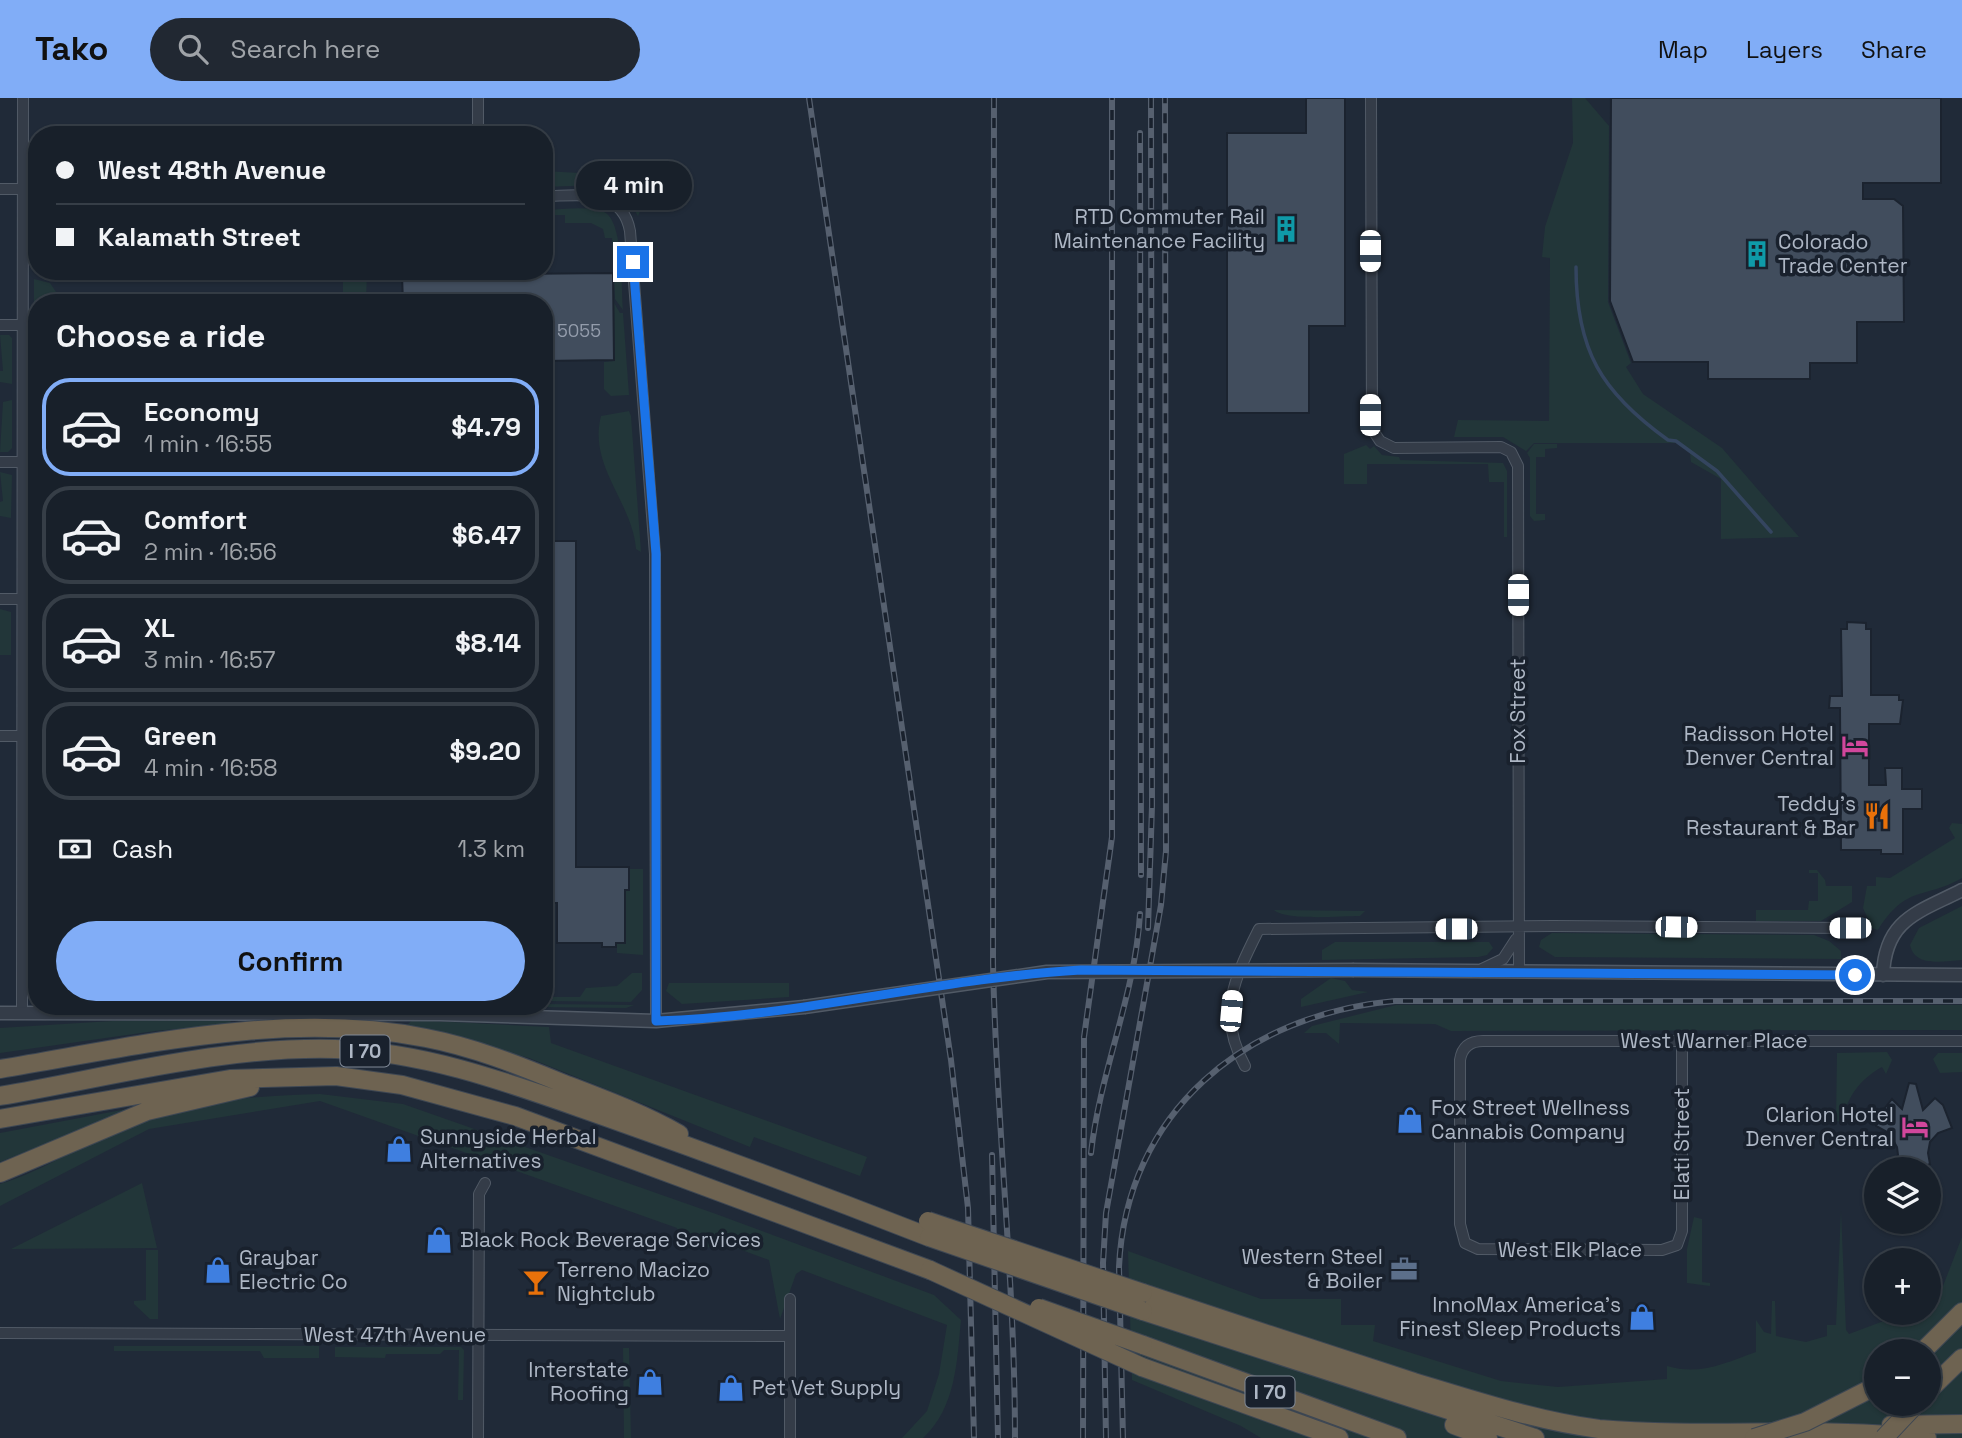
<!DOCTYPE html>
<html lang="en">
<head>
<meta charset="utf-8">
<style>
	body { margin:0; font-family:"Space Grotesk",sans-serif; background:#212832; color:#f1f3f6; height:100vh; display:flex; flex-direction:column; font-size:26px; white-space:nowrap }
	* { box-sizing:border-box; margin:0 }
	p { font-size:23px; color:#9fa3a8 }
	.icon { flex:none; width:38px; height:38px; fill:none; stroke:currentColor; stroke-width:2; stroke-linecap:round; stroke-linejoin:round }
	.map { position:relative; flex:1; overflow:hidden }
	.side { position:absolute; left:28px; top:196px; width:525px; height:721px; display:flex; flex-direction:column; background:#18202a; border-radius:28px; box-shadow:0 2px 5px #0004,0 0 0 2px #363e47 }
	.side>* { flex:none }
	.banner { position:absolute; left:28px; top:28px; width:525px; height:154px; border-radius:28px; box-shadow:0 2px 5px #0004,0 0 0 2px #363e47; display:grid; align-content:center; height:154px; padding:0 28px; background:#18202a }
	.fabs { position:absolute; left:1864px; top:1059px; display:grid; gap:14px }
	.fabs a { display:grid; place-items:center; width:77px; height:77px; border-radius:50%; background:#18202a; box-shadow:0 2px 5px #0004,0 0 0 2px #363e47; font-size:35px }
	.end { position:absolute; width:32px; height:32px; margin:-16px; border:9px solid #1a73e8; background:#fff; box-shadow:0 0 0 4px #fff }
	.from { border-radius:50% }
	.bubble { position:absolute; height:49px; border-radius:24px; background:#18202a; box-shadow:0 2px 5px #0004,0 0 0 2px #363e47; font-size:23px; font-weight:800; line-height:49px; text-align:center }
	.car { position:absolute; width:21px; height:42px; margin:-21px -10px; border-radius:9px; box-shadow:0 0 5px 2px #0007; background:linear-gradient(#fff 24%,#345 0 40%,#fff 0 76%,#345 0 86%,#fff 0) }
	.banner b { display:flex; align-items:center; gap:24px; height:66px; font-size:26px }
	.banner b+b { border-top:2px solid #363e47 }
	.banner i { width:18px; height:18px; background:#f1f3f6 }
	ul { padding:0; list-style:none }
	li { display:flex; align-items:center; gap:21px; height:98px; margin:0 14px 10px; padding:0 14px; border:4px solid #363e47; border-radius:28px }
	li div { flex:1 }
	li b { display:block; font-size:26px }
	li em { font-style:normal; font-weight:800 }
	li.selected { border-color:#81adf7 }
	li>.icon { width:63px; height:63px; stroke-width:1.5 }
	h2 { padding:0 28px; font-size:32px; line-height:84px }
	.pay { display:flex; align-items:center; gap:18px; height:77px; padding:0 28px; font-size:26px }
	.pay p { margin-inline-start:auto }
	.action { display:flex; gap:14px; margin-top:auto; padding:14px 28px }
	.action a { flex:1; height:80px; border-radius:42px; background:#81adf7; color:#111; font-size:28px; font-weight:800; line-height:80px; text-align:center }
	header { display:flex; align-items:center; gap:42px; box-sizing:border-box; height:98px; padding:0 35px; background:#81adf7; color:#111 }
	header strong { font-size:33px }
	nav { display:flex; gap:38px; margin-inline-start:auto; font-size:24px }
	.search { width:490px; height:63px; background:#212832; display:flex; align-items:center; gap:18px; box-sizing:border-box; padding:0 24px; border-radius:38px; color:#9fa3a8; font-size:26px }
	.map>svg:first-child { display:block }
</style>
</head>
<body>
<header>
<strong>Tako</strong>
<div class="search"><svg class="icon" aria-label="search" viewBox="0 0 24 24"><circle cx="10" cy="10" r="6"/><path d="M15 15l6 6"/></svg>Search here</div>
<nav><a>Map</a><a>Layers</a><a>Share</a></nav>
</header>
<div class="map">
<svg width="1962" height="1340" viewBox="0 0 1962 1340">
	<rect width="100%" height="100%" fill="#202a38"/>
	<path fill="#223639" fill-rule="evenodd" d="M1572,0H1585L1609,28L1608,204L1631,265L1626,269L1643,296L1722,350L1799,439L1721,441V381L1691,364L1690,355L1677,345H1534L1526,353L1503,339H1454L1458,322L1549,323L1550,160L1542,159L1545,129L1573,45Z
		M544,73L634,78L653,86L638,118C618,80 581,88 544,89Z
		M544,112C562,112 587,107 604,114C624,123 621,191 623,212L615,201L612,140H605L603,131L591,125H565V117H544Z
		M343,173H367L366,205H343Z
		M34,181L50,185L58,197L57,199L49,198L48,205H37V257H34Z
		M614,205L620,215H623L629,297L611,298L604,291V264L615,263Z
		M0,237H9L12,240V286L0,284V273H3Z
		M12,302V350L8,354H0L3,304Z
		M629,313L631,318L641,454L636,451C632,403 588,368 601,318Z
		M1534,346H1557V350L1545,351V359H1536V416H1545V422L1534,423L1530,418V360L1527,355Z
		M1366,347L1370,351L1374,348L1382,357L1399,359L1400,362L1503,365L1507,373V439H1504V384H1489L1488,366H1367V386H1344V356Z
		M0,374L12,377L11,420L0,418V404L3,403Z
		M0,511L11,514V557H0Z
		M1952,725L1962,726V780C1923,802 1907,786 1878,832L1872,830L1863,810L1867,788H1876V779L1890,780L1955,740L1949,730Z
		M34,740V894H30V744Z
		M630,771H643V857L617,855V846H626V793L630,792Z
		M1809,772H1817L1825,782L1826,788H1852V804L1821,823H1756V812H1808L1809,803H1818V775H1809Z
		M1962,808V862C1944,863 1915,870 1910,847L1919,830Z
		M1274,812L1365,813L1360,818C1341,818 1286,823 1274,812Z
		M1552,835L1814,837L1829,843L1841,853V861L1555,859L1539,849L1541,842Z
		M1335,844H1489L1493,850L1487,857L1478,859L1322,862V852Z
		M632,875H642V892L631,904L544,903V899H580L586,890L617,888Z
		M1331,880L1345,883L1352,892L1368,894L1301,909V901Z
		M669,885H789V899L682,906L666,893Z
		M544,906L634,907L626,910L422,908Z
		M1396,907H1962V932L1451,933L1435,926L1340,925L1339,946L1326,935H1304L1312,928Z
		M230,921L231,926L155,933L0,955V930L112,923Z
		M412,922L549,929L551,945L867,1059L860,1078L754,1039L750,1049L529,960L407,927Z
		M1837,955L1887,954L1892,962L1886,976L1882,969C1860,981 1847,999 1842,1024L1836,1023Z
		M1938,955H1962V974L1940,975L1933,961Z
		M320,996L403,1006L716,1116L934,1197L961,1222C957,1263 956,1310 923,1340H902L927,1313L939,1276L947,1227L802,1172L796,1176L780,1221L769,1162L731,1148L682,1151L677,1130L320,1003L149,1031L0,1108V1086C47,1072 86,1043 131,1025C188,1002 259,998 320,996Z
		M127,1011L126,1014L0,1064V1035Z
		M142,1085L157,1150L11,1151Z
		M1841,1113L1846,1232L1849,1236L1905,1215L1928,1214L1929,1200L1943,1188L1962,1139V1340H1261L1241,1328L1132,1282L1128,1153L1261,1201H1341V1227H1375L1373,1243L1501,1283L1558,1289L1667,1281V1268C1700,1278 1725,1265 1756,1254V1222L1764,1234L1771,1236L1772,1203H1775L1776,1238L1806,1244L1827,1238V1227H1836ZM1876,1253H1928V1306H1876Z
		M1694,1119L1702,1121V1184L1710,1185V1188L1687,1185V1151Z
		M146,1152H158V1221H150L134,1206V1203L146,1202Z
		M114,1248H319V1260H264L260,1253H114Z
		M335,1249H461L464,1252L463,1302H458L459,1252H444L440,1256H386L385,1260L335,1259Z
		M623,1250H629L631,1340H624Z"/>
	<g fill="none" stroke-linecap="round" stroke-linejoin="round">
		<path stroke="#34455f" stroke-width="3.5" d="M1576,169C1576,252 1601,294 1668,342L1676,343L1717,373L1771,434"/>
	</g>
	<path fill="#414d5d" stroke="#1b232f" stroke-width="2" d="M1306,0H1345V228H1309V315H1227V35H1306Z
		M1611,0H1941V85H1863V101H1894L1903,108L1904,224H1857V265H1810V281H1708V264H1633L1610,203Z
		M613,175L614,262L544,263V205H403L402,177Z
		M544,443H576V769H629V792H625V845H616V849H602V845H557V805H544Z
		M1847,524L1866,525V531H1871V597H1899V602H1903L1900,626H1869V687H1886L1885,670H1902V691H1922V711H1903V756H1881V752H1841L1840,610H1829L1830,598H1842L1841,531H1847Z
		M1909,985L1916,986L1923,1012L1935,1000L1943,1007L1952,1030L1938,1035L1930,1044L1928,1055L1930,1066L1917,1071H1891L1898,1057L1897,1049L1889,1035L1876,1028L1877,1020L1892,1001L1902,1011Z"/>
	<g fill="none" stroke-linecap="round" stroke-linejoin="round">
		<defs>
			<path id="minor" d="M1371,0L1372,331L1380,343L1394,350L1501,349L1511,354L1518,368L1519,874
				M478,37V0
				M0,91H23
				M544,98C579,98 622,89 630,133L655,456L656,923
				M0,227H23
				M0,364H23
				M0,501H22
				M0,638H22
				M1482,871L1503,861L1516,841
				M22,915L23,0
				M1682,943V1133L1677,1147L1662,1152L1478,1151L1465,1145L1460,1126V962C1462,949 1470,943 1483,943H1962
				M1245,968C1216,916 1235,879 1259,831L1553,828L1850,830
				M0,1235L790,1238
				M478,1340L479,1096L485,1085
				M790,1340V1201"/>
			<path id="tertiary" d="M1354,872L1962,877
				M1883,877C1885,820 1920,814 1962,792
				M0,915L440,916L656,923L804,909"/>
			<path id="motorway" d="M0,971C139,948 285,912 426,940C473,949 518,967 562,985C601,1000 642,1015 679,1036
				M0,998C110,979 223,948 335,951C430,954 517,988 606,1019C714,1057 822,1097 929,1139
				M0,1021L230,981L336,978L402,987L515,1018L930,1172
				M0,1075L147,1013L250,989
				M1143,1195C1233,1225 1324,1255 1414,1284C1474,1302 1537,1323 1599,1331C1707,1340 1818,1328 1927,1340
				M1143,1213L1535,1340
				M1143,1247L1397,1340
				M1923,1253L1962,1214
				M1142,1269L1339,1340
				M1928,1293L1962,1260
				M1454,1327L1488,1340
				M1891,1327L1962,1326"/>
		</defs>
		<use href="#minor" stroke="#515a66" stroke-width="12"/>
		<use href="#tertiary" stroke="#515a66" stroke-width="15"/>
		<use href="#motorway" stroke="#3e4753" stroke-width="20"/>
		<use href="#minor" stroke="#343c48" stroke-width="10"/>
		<use href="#tertiary" stroke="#343c48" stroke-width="12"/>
		<use href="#motorway" stroke="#6e6351" stroke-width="18"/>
		<defs>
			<path id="rail" d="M809,0L951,962L968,1110L974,1340
				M994,0L993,865C996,1023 1015,1181 1015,1340
				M1140,35L1141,777
				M1148,830L1152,708L1151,0
				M1091,1055C1100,973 1135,898 1140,816
				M992,1057L998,1340
				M1083,1340L1084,939L1112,739V0
				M1106,1340L1103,1165L1106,1115L1161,807L1166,753L1165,0
				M1123,1340L1119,1169C1126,1014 1246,916 1395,903H1962"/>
		</defs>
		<use href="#rail" stroke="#56606f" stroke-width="6"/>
		<use href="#rail" stroke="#19212d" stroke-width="3.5" stroke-dasharray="10" stroke-linecap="butt"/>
		<defs>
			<path id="tertiary-bridge" d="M804,909L1047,874L1354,872"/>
			<path id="motorway-bridge" d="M928,1123L1143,1195
				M929,1139L1143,1213
				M930,1172L1142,1269
				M1039,1210L1143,1247
				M1754,1340L1805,1324L1876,1288
				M1884,1340L1916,1306"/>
		</defs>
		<use href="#tertiary-bridge" stroke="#515a66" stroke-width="15" stroke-linecap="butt"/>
		<use href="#motorway-bridge" stroke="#3e4753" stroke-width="20" stroke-linecap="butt"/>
		<use href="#tertiary-bridge" stroke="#343c48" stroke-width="12"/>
		<use href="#motorway-bridge" stroke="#6e6351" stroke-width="18"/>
	</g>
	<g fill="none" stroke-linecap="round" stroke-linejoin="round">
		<path stroke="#1a73e8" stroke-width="9" d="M633,164L656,456V923C799,919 939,880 1081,872L1855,877"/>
	</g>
	<defs>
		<symbol id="building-bare" viewBox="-9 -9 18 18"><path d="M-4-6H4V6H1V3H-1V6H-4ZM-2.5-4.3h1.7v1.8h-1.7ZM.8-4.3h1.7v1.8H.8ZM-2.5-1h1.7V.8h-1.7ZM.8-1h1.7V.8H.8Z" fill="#0f9aa8" stroke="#19212d" stroke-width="2.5" paint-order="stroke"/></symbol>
		<symbol id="hotel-bare" viewBox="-9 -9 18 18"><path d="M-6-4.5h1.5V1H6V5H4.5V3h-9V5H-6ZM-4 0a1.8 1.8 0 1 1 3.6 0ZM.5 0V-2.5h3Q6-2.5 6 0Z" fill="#d1479c" stroke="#19212d" stroke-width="2.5" paint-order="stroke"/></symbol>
		<symbol id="restaurant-bare" viewBox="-9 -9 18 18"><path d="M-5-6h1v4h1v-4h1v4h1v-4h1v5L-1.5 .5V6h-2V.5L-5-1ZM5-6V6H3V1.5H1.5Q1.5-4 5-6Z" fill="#e8710a" stroke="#19212d" stroke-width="2.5" paint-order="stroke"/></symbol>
		<symbol id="shop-bare" viewBox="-9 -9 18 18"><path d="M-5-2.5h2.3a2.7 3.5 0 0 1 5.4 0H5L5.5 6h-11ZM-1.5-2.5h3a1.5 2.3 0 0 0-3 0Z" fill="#3f7fe0" stroke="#19212d" stroke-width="2.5" paint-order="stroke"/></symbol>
		<symbol id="office-bare" viewBox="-9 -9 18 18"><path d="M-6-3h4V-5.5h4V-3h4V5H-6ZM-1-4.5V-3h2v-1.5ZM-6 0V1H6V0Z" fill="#5c6f8a" stroke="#19212d" stroke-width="2.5" paint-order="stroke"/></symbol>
		<symbol id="bar-bare" viewBox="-9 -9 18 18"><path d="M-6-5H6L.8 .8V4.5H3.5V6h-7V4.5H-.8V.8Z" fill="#e8710a" stroke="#19212d" stroke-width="2.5" paint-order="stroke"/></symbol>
	</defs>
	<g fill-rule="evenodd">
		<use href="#building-bare" x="1267" y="112" width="38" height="38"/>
		<use href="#building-bare" x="1738" y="137" width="38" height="38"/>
		<use href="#hotel-bare" x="1836" y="629" width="38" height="38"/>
		<use href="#restaurant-bare" x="1858" y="699" width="38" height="38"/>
		<use href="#shop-bare" x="1391" y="1003" width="38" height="38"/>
		<use href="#hotel-bare" x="1896" y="1010" width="38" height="38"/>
		<use href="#shop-bare" x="380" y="1032" width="38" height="38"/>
		<use href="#shop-bare" x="420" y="1123" width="38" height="38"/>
		<use href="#office-bare" x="1385" y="1152" width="38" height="38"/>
		<use href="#shop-bare" x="199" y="1153" width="38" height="38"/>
		<use href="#bar-bare" x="517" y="1165" width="38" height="38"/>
		<use href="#shop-bare" x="1623" y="1200" width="38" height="38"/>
		<use href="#shop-bare" x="631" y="1265" width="38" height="38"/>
		<use href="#shop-bare" x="712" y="1271" width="38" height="38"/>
	</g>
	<g text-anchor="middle" stroke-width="7" stroke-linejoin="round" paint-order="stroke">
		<g font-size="18" fill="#939cab">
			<text x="579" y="239">5055</text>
		</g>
		<g fill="#19212d" stroke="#818a97" stroke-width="2">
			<rect x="340.5" y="937.5" width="49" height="31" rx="5"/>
			<rect x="1245.5" y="1278.5" width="49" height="31" rx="5"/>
		</g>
		<g font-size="19" font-weight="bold" fill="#aeb7c5">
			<text x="365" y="960">I 70</text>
			<text x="1270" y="1301">I 70</text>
		</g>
		<g font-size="21" fill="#aeb7c5" stroke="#19212d" text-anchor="end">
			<text x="1265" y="126">RTD Commuter Rail<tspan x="1265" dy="24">Maintenance Facility</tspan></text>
			<text x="1778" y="151" text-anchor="start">Colorado<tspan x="1778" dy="24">Trade Center</tspan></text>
			<text x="1834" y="643">Radisson Hotel<tspan x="1834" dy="24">Denver Central</tspan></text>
			<text x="1856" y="713">Teddy's<tspan x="1856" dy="24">Restaurant &amp; Bar</tspan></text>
			<text x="1431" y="1017" text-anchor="start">Fox Street Wellness<tspan x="1431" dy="24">Cannabis Company</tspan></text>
			<text x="1894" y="1024">Clarion Hotel<tspan x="1894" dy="24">Denver Central</tspan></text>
			<text x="420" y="1046" text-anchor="start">Sunnyside Herbal<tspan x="420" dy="24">Alternatives</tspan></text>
			<text x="460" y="1149" text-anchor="start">Black Rock Beverage Services</text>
			<text x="1383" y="1166">Western Steel<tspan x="1383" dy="24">&amp; Boiler</tspan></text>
			<text x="239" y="1167" text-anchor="start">Graybar<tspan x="239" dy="24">Electric Co</tspan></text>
			<text x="557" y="1179" text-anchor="start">Terreno Macizo<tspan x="557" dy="24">Nightclub</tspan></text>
			<text x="1621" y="1214">InnoMax America's<tspan x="1621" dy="24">Finest Sleep Products</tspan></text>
			<text x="629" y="1279">Interstate<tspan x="629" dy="24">Roofing</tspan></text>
			<text x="752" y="1297" text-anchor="start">Pet Vet Supply</text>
		</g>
		<g font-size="21" fill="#aeb7c5" stroke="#19212d">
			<text transform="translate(1518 613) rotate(-90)" y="7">Fox Street</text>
			<text x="1714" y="950">West Warner Place</text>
			<text transform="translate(1682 1046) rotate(-90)" y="7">Elati Street</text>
			<text x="1570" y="1159">West Elk Place</text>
			<text x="395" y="1244">West 47th Avenue</text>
		</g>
	</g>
</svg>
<div class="fabs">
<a><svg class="icon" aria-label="layers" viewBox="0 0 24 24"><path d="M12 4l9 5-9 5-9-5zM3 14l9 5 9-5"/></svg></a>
<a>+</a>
<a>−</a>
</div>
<i class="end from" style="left:1855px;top:877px"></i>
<i class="end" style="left:633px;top:164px"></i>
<div class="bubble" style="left:576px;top:63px;width:116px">4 min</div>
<i class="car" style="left:1370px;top:153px;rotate:180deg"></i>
<i class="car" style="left:1370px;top:317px;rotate:0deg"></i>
<i class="car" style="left:1518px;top:497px;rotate:180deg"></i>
<i class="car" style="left:1676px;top:829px;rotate:91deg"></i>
<i class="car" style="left:1850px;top:830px;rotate:270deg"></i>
<i class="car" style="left:1456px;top:831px;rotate:270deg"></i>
<i class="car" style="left:1231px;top:913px;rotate:5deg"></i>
<div class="banner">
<b><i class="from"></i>West 48th Avenue</b>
<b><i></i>Kalamath Street</b>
</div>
<section class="side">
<h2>Choose a ride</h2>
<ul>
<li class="selected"><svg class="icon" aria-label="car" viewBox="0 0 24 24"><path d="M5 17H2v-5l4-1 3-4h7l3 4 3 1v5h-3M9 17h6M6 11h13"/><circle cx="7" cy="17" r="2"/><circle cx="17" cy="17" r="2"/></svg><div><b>Economy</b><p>1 min · 16:55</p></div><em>$4.79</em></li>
<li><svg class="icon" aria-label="car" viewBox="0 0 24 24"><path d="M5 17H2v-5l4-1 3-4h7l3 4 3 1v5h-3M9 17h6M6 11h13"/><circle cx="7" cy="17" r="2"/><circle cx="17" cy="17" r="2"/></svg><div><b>Comfort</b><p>2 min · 16:56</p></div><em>$6.47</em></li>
<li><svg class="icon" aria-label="car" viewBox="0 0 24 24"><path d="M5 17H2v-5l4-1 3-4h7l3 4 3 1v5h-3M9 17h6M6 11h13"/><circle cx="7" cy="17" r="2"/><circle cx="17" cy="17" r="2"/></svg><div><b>XL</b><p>3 min · 16:57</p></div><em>$8.14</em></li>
<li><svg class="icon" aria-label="car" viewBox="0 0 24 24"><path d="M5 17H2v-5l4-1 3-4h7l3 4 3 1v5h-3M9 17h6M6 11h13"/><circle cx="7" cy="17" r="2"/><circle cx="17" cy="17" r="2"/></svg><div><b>Green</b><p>4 min · 16:58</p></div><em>$9.20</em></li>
</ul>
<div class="pay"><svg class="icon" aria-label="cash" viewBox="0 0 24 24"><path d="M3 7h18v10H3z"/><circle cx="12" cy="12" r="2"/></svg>Cash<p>1.3 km</p></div>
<div class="action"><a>Confirm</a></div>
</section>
</div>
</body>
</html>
